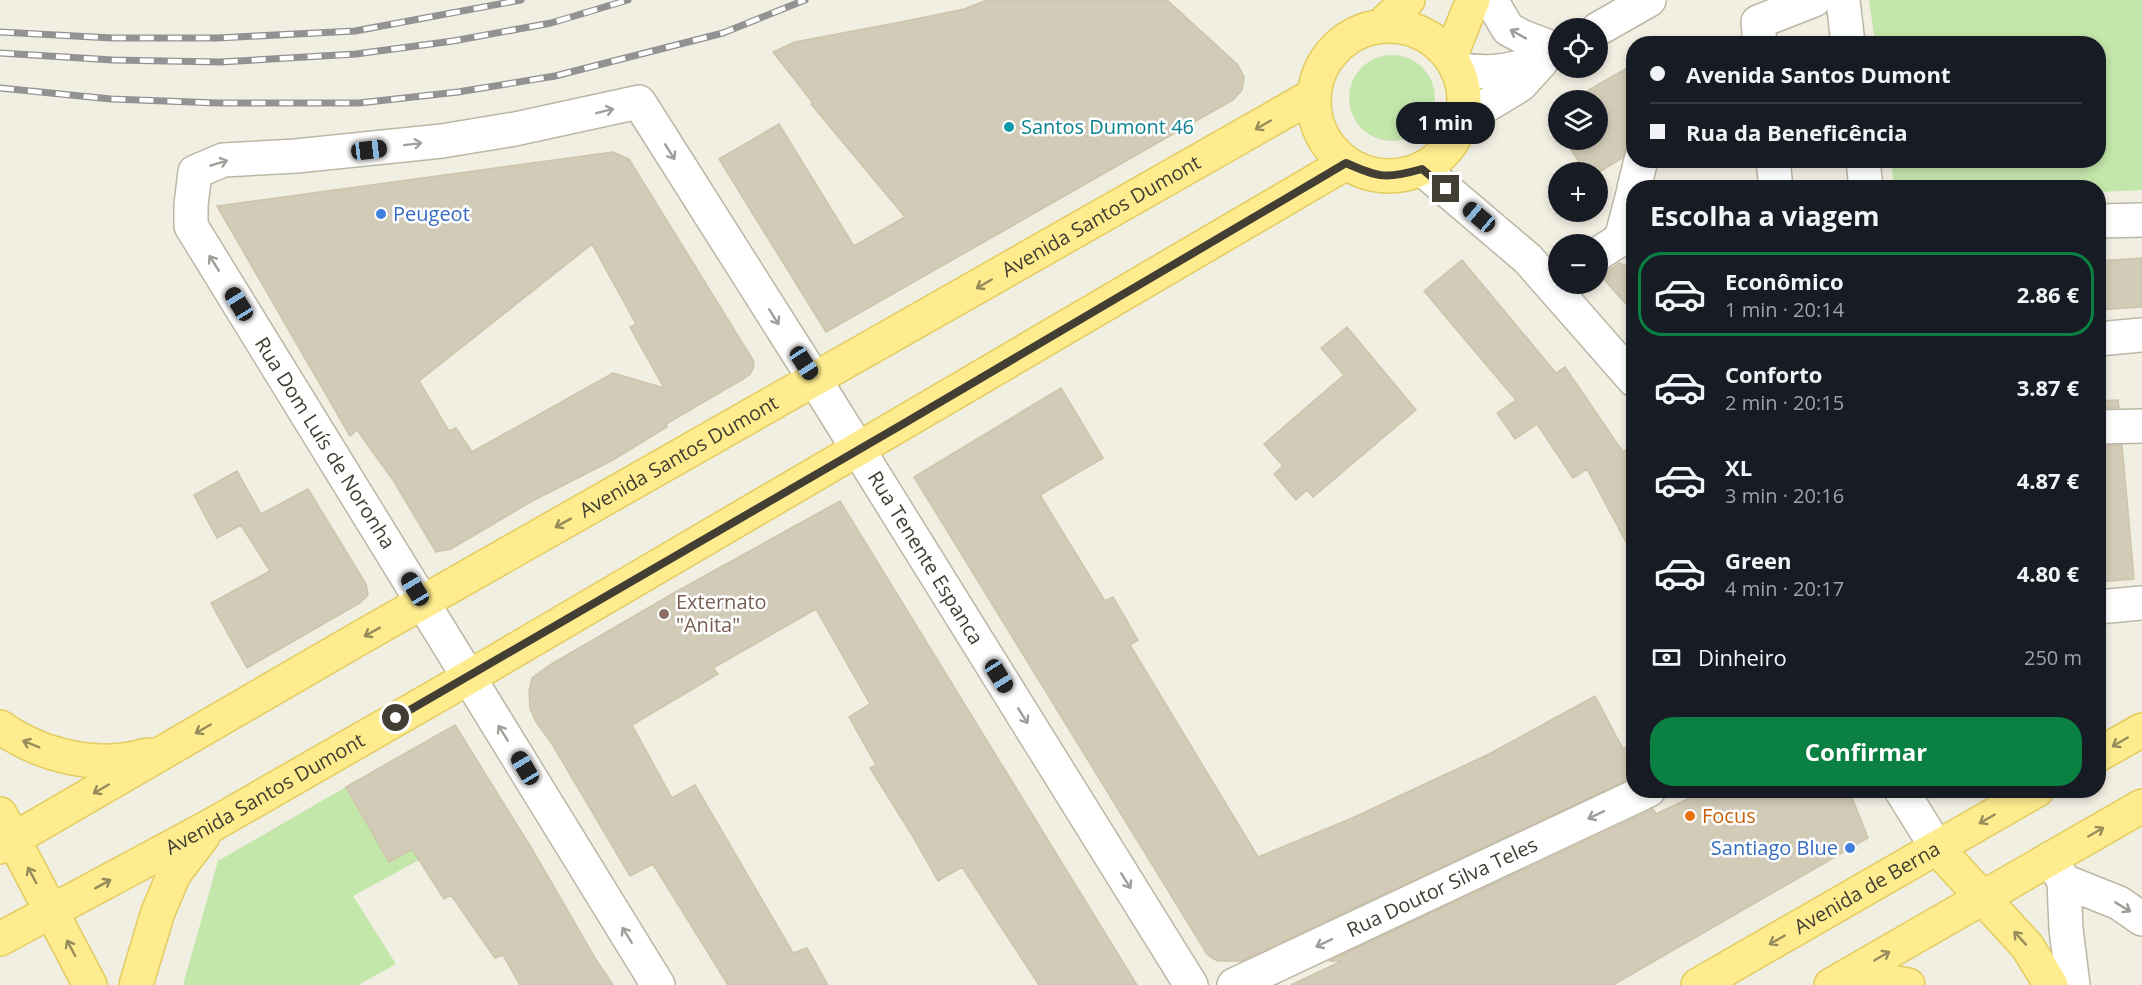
<!DOCTYPE html>
<html lang="pt">
<head>
<meta charset="utf-8">
<style>
	body { margin:0; font-family:"Open Sans",sans-serif; background:#20242c; color:#f1f3f6; height:100vh; display:flex; flex-direction:column; font-size:22px; white-space:nowrap }
	* { box-sizing:border-box; margin:0 }
	p { font-size:20px; color:#9ea1a6 }
	.icon { flex:none; width:33px; height:33px; fill:none; stroke:currentColor; stroke-width:2; stroke-linecap:round; stroke-linejoin:round }
	.map { position:relative; flex:1; overflow:hidden }
	.panel { position:absolute; left:1626px; top:180px; width:480px; height:618px; display:flex; flex-direction:column; background:#171b24; border-radius:24px; box-shadow:0 3px 9px #0003 }
	.panel>* { flex:none }
	.banner { position:absolute; left:1626px; top:36px; width:480px; height:132px; border-radius:24px; box-shadow:0 3px 9px #0003; display:grid; align-content:center; height:132px; padding:0 24px; background:#171b24 }
	.tools { position:absolute; left:1548px; top:18px; display:grid; gap:12px }
	.tools a { display:grid; place-items:center; width:60px; height:60px; border-radius:50%; background:#171b24; box-shadow:0 3px 9px #0003; font-size:30px }
	.end { position:absolute; width:27px; height:27px; margin:-14px; border:8px solid #423e33; background:#fff; box-shadow:0 0 0 3px #fff }
	.from { border-radius:50% }
	.bubble { position:absolute; height:42px; border-radius:21px; background:#171b24; box-shadow:0 3px 9px #0003; font-size:20px; font-weight:700; line-height:42px; text-align:center }
	.car { position:absolute; width:18px; height:36px; margin:-18px -9px; border-radius:8px; box-shadow:0 0 4px 2px #0007; background:linear-gradient(#222 24%,#8ab4d8 0 40%,#222 0 76%,#8ab4d8 0 86%,#222 0) }
	.banner b { display:flex; align-items:center; gap:21px; height:57px; font-size:22px }
	.banner b+b { border-top:2px solid #363941 }
	.banner i { width:15px; height:15px; background:#f1f3f6 }
	ul { padding:0; list-style:none }
	li { display:flex; align-items:center; gap:18px; height:84px; margin:0 12px 9px; padding:0 12px; border:3px solid transparent; border-radius:24px }
	li div { flex:1 }
	li b { display:block; font-size:22px }
	li em { font-style:normal; font-weight:700 }
	li.on { border-color:#0b8043 }
	li>.icon { width:54px; height:54px; stroke-width:1.5 }
	h2 { padding:0 24px; font-size:27px; line-height:72px }
	.pay { display:flex; align-items:center; gap:15px; height:66px; padding:0 24px; font-size:22px }
	.pay p { margin-inline-start:auto }
	.primary-button { display:flex; gap:12px; margin-top:auto; padding:12px 24px }
	.primary-button a { flex:1; height:69px; border-radius:24px; background:#0b8043; color:#fff; font-size:24px; font-weight:700; line-height:69px; text-align:center }
	.map>svg:first-child { display:block }
</style>
</head>
<body>
<div class="map">
<svg width="2142" height="985" viewBox="0 0 2142 985">
	<rect width="100%" height="100%" fill="#f1eee2"/>
	<path fill="#c3e6aa" d="M1869,0H2142V190L2099,192L2098,188L1894,187L1891,161L2098,160V44L1875,43Z
		M1349 98a43 43 0 1 1 86 0a43 43 0 1 1-86 0Z
		M346,787L389,862L414,848L419,860L353,896L396,964L358,985H183L218,861Z"/>
	<path fill="#d2cbb8" stroke="#cdc4ab" stroke-width="1.5" fill-rule="evenodd" d="M987,0H1167L1238,65L1244,77L1242,90L1233,100L826,332L719,159L779,124L854,246L905,217L811,104L813,103L773,52L795,42L911,20L964,9Z
		M1634,64V143L1627,147L1622,158L1598,173L1585,172L1565,140H1598V100H1571Z
		M613,152L629,159L751,357L754,362L753,369L750,374L745,378L666,424L667,427L613,460L534,500L451,549L436,552L393,480L357,430L350,436L217,206ZM592,244L636,324L630,327L664,388L613,373L472,452L456,428L449,431L419,381Z
		M2142,258V307L2098,310V261Z
		M1462,260L1556,373L1565,367L1623,452L1634,445V557L1587,469L1573,478L1537,424L1515,439L1497,413L1516,400L1424,291Z
		M1619,263L1634,269V313L1601,276Z
		M1347,327L1416,410L1313,497L1307,490L1296,500L1274,474L1283,466L1264,444L1344,375L1321,348Z
		M1061,388L1103,458L1040,495L1105,601L1113,597L1138,640L1130,645L1258,857L1350,819L1489,754L1595,696L1623,749L1634,744V777L1241,961H1218L1212,958L1207,954L914,477Z
		M2118,400L2119,408H2098V401Z
		M2122,445L2134,579L2098,582V446Z
		M237,471L261,514L308,489L366,584L368,595L360,603L247,668L211,603L270,571L241,525L217,538L194,495Z
		M840,501L1008,775L1137,985H1039L962,867L938,881L912,835L870,768L876,765L849,717L870,704L816,609L713,668L718,674L632,725L672,798L695,785L793,953L807,948L828,985H728L653,864L630,876L552,744L536,722L530,708L529,691L532,678L550,665L672,594Z
		M455,725L532,849L595,958L613,985H520L503,955L495,958L451,895L444,899L412,849L389,862L346,787Z
		M1706,790H1849L1868,838L1613,985H1291L1342,961H1329L1653,809L1656,814Z"/>
	<g fill="none" stroke-linecap="round" stroke-linejoin="round">
		<defs>
			<g id="minor">
				<path d="M1491,0L1508,29L1523,37L1558,50"/>
				<path d="M1843,0L1848,44"/>
				<path d="M1598,29L1649,0"/>
				<path d="M1760,44L1758,22L1814,0"/>
				<path d="M1457,69C1490,75 1510,71 1541,61"/>
				<path d="M1458,132L1484,107L1520,85L1541,62"/>
				<path d="M1773,160L1776,188"/>
				<path d="M1863,160L1866,188"/>
				<path d="M1422,169L1528,259L1634,380"/>
				<path d="M1634,188L1641,160"/>
				<path d="M2098,221L2142,220"/>
				<path d="M1621,239L1634,190"/>
				<path d="M1598,254L1621,239L1634,240"/>
				<path d="M2098,339L2142,335"/>
				<path d="M2098,427L2142,426"/>
				<path d="M2098,607L2142,603"/>
				<path d="M1901,790L1937,848"/>
				<path d="M2050,859L2064,881L2066,929L2073,985"/>
				<path d="M2064,881L2119,903L2142,919"/>
				<path id="s1" d="M658,985L191,226V205L195,172L223,160L296,156L442,141L515,129L639,102L815,380L1191,985"/>
				<path id="s2" d="M1234,985L1649,790"/>
			</g>
			<g id="major">
				<path d="M1381,26L1408,0"/>
				<circle cx="1389" cy="101" r="75"/>
				<path d="M1450,57L1473,0"/>
				<path d="M0,727C41,756 98,770 147,755"/>
				<path d="M2098,755L2142,730"/>
				<path d="M0,814L90,985"/>
				<path id="s3" d="M0,847L358,639L1314,95"/>
				<path d="M1937,848L2027,946L2051,985"/>
				<path id="s4" d="M0,939L212,825L447,690L1346,163"/>
				<path d="M136,985L158,912L174,874L203,836"/>
				<path id="s5" d="M1698,985L2037,790"/>
				<path d="M1831,985L2142,806"/>
				<path d="M1860,985L1886,981L1908,985"/>
			</g>
		</defs>
		<use href="#minor" stroke="#bcb7a5" stroke-width="36"/>
		<use href="#major" stroke="#e2cc5f" stroke-width="36"/>
		<use href="#minor" stroke="#fff" stroke-width="33"/>
		<use href="#major" stroke="#feec8e" stroke-width="33"/>
		<defs>
			<path id="rail" d="M0,32L112,38H217L355,31L521,0
				M0,53L113,60L220,62L356,54L453,41L551,23L628,0
				M0,88L111,99L218,103H359L458,92L555,76L723,33L805,0"/>
		</defs>
		<use href="#rail" stroke="#929292" stroke-width="7"/>
		<use href="#rail" stroke="#fff" stroke-width="4.5" stroke-dasharray="14" stroke-linecap="butt"/>
	</g>
	<defs><path id="oneway-shaft" d="M-6 0H5M1.5-3L5.5 0L1.5 3" fill="none" stroke-width="1.6" stroke-linecap="round" stroke-linejoin="round" transform="scale(1.5)"/></defs>
	<g stroke="#a09e99">
		<use href="#oneway-shaft" transform="translate(1518 34) rotate(-151)"/>
		<use href="#oneway-shaft" transform="translate(605 111) rotate(-14)"/>
		<use href="#oneway-shaft" transform="translate(413 144) rotate(-7)"/>
		<use href="#oneway-shaft" transform="translate(670 152) rotate(58)"/>
		<use href="#oneway-shaft" transform="translate(219 163) rotate(-17)"/>
		<use href="#oneway-shaft" transform="translate(214 263) rotate(-122)"/>
		<use href="#oneway-shaft" transform="translate(774 317) rotate(58)"/>
		<use href="#oneway-shaft" transform="translate(1023 716) rotate(58)"/>
		<use href="#oneway-shaft" transform="translate(503 733) rotate(-122)"/>
		<use href="#oneway-shaft" transform="translate(1596 815) rotate(155)"/>
		<use href="#oneway-shaft" transform="translate(1126 881) rotate(58)"/>
		<use href="#oneway-shaft" transform="translate(2123 907) rotate(31)"/>
		<use href="#oneway-shaft" transform="translate(627 935) rotate(-122)"/>
		<use href="#oneway-shaft" transform="translate(1324 943) rotate(155)"/>
	</g>
	<g stroke="#978c5c">
		<use href="#oneway-shaft" transform="translate(1263 125) rotate(150)"/>
		<use href="#oneway-shaft" transform="translate(984 284) rotate(150)"/>
		<use href="#oneway-shaft" transform="translate(563 523) rotate(151)"/>
		<use href="#oneway-shaft" transform="translate(372 632) rotate(151)"/>
		<use href="#oneway-shaft" transform="translate(203 729) rotate(150)"/>
		<use href="#oneway-shaft" transform="translate(2120 742) rotate(150)"/>
		<use href="#oneway-shaft" transform="translate(31 744) rotate(-158)"/>
		<use href="#oneway-shaft" transform="translate(101 789) rotate(150)"/>
		<use href="#oneway-shaft" transform="translate(1987 819) rotate(150)"/>
		<use href="#oneway-shaft" transform="translate(2096 832) rotate(-30)"/>
		<use href="#oneway-shaft" transform="translate(32 875) rotate(-118)"/>
		<use href="#oneway-shaft" transform="translate(103 884) rotate(-29)"/>
		<use href="#oneway-shaft" transform="translate(2020 938) rotate(-132)"/>
		<use href="#oneway-shaft" transform="translate(1777 940) rotate(150)"/>
		<use href="#oneway-shaft" transform="translate(71 948) rotate(-118)"/>
		<use href="#oneway-shaft" transform="translate(1882 956) rotate(-30)"/>
	</g>
	<g fill="none" stroke-linecap="round" stroke-linejoin="round">
		<path stroke="#423e33" stroke-width="8" d="M396,718L903,424L1346,163C1379,178 1387,179 1422,169L1446,189"/>
	</g>
	<circle fill="#0f9aa8" stroke="#fff" stroke-width="2" cx="1009" cy="127" r="6"/>
	<g fill="#3f7fe0" stroke="#fff" stroke-width="2">
		<circle cx="381" cy="214" r="6"/>
		<circle cx="1850" cy="848" r="6"/>
	</g>
	<circle fill="#8d6e63" stroke="#fff" stroke-width="2" cx="664" cy="614" r="6"/>
	<circle fill="#e8710a" stroke="#fff" stroke-width="2" cx="1690" cy="816" r="6"/>
	<g text-anchor="middle" stroke-width="5" stroke-linejoin="round" paint-order="stroke">
		<g font-size="20" fill="#0d838f" stroke="#fff" text-anchor="start">
			<text x="1021" y="134">Santos Dumont 46</text>
		</g>
		<g font-size="20" fill="#366cbe" stroke="#fff" text-anchor="start">
			<text x="393" y="221">Peugeot</text>
			<text x="1838" y="855" text-anchor="end">Santiago Blue</text>
		</g>
		<g font-size="20" fill="#423e33" stroke="#fff">
			<text dy="7" stroke="none"><textPath href="#s3" startOffset="1269">Avenida Santos Dumont</textPath></text>
			<text transform="translate(325 443) rotate(58)" y="7">Rua Dom Luís de Noronha</text>
			<text dy="7" stroke="none"><textPath href="#s3" startOffset="783">Avenida Santos Dumont</textPath></text>
			<text dy="7" stroke="none"><textPath href="#s1" startOffset="1935">Rua Tenente Espanca</textPath></text>
			<text dy="7" stroke="none"><textPath href="#s4" startOffset="302">Avenida Santos Dumont</textPath></text>
			<text dy="7" stroke="none"><textPath href="#s2" startOffset="230">Rua Doutor Silva Teles</textPath></text>
			<text dy="7" stroke="none"><textPath href="#s5" startOffset="195">Avenida de Berna</textPath></text>
		</g>
		<g font-size="20" fill="#785e54" stroke="#fff" text-anchor="start">
			<text x="676" y="609">Externato<tspan x="676" dy="23">"Anita"</tspan></text>
		</g>
		<g font-size="20" fill="#c56008" stroke="#fff" text-anchor="start">
			<text x="1702" y="823">Focus</text>
		</g>
	</g>
</svg>
<div class="tools">
<a><svg class="icon" aria-label="locate" viewBox="0 0 24 24"><circle cx="12" cy="12" r="6"/><path d="M12 2v4M12 18v4M2 12h4M18 12h4"/></svg></a>
<a><svg class="icon" aria-label="layers" viewBox="0 0 24 24"><path d="M12 4l9 5-9 5-9-5zM3 14l9 5 9-5"/></svg></a>
<a>+</a>
<a>−</a>
</div>
<i class="end from" style="left:396px;top:718px"></i>
<i class="end" style="left:1446px;top:189px"></i>
<div class="bubble" style="left:1396px;top:102px;width:99px">1 min</div>
<i class="car" style="left:369px;top:150px;rotate:83deg"></i>
<i class="car" style="left:1479px;top:217px;rotate:310deg"></i>
<i class="car" style="left:239px;top:304px;rotate:328deg"></i>
<i class="car" style="left:804px;top:363px;rotate:147deg"></i>
<i class="car" style="left:415px;top:589px;rotate:329deg"></i>
<i class="car" style="left:999px;top:676px;rotate:148deg"></i>
<i class="car" style="left:525px;top:768px;rotate:329deg"></i>
<div class="banner">
<b><i class="from"></i>Avenida Santos Dumont</b>
<b><i></i>Rua da Beneficência</b>
</div>
<section class="panel">
<h2>Escolha a viagem</h2>
<ul>
<li class="on"><svg class="icon" aria-label="car" viewBox="0 0 24 24"><path d="M5 17H2v-5l4-1 3-4h7l3 4 3 1v5h-3M9 17h6M6 11h13"/><circle cx="7" cy="17" r="2"/><circle cx="17" cy="17" r="2"/></svg><div><b>Econômico</b><p>1 min · 20:14</p></div><em>2.86 €</em></li>
<li><svg class="icon" aria-label="car" viewBox="0 0 24 24"><path d="M5 17H2v-5l4-1 3-4h7l3 4 3 1v5h-3M9 17h6M6 11h13"/><circle cx="7" cy="17" r="2"/><circle cx="17" cy="17" r="2"/></svg><div><b>Conforto</b><p>2 min · 20:15</p></div><em>3.87 €</em></li>
<li><svg class="icon" aria-label="car" viewBox="0 0 24 24"><path d="M5 17H2v-5l4-1 3-4h7l3 4 3 1v5h-3M9 17h6M6 11h13"/><circle cx="7" cy="17" r="2"/><circle cx="17" cy="17" r="2"/></svg><div><b>XL</b><p>3 min · 20:16</p></div><em>4.87 €</em></li>
<li><svg class="icon" aria-label="car" viewBox="0 0 24 24"><path d="M5 17H2v-5l4-1 3-4h7l3 4 3 1v5h-3M9 17h6M6 11h13"/><circle cx="7" cy="17" r="2"/><circle cx="17" cy="17" r="2"/></svg><div><b>Green</b><p>4 min · 20:17</p></div><em>4.80 €</em></li>
</ul>
<div class="pay"><svg class="icon" aria-label="cash" viewBox="0 0 24 24"><path d="M3 7h18v10H3z"/><circle cx="12" cy="12" r="2"/></svg>Dinheiro<p>250 m</p></div>
<div class="primary-button"><a>Confirmar</a></div>
</section>
</div>
</body>
</html>
